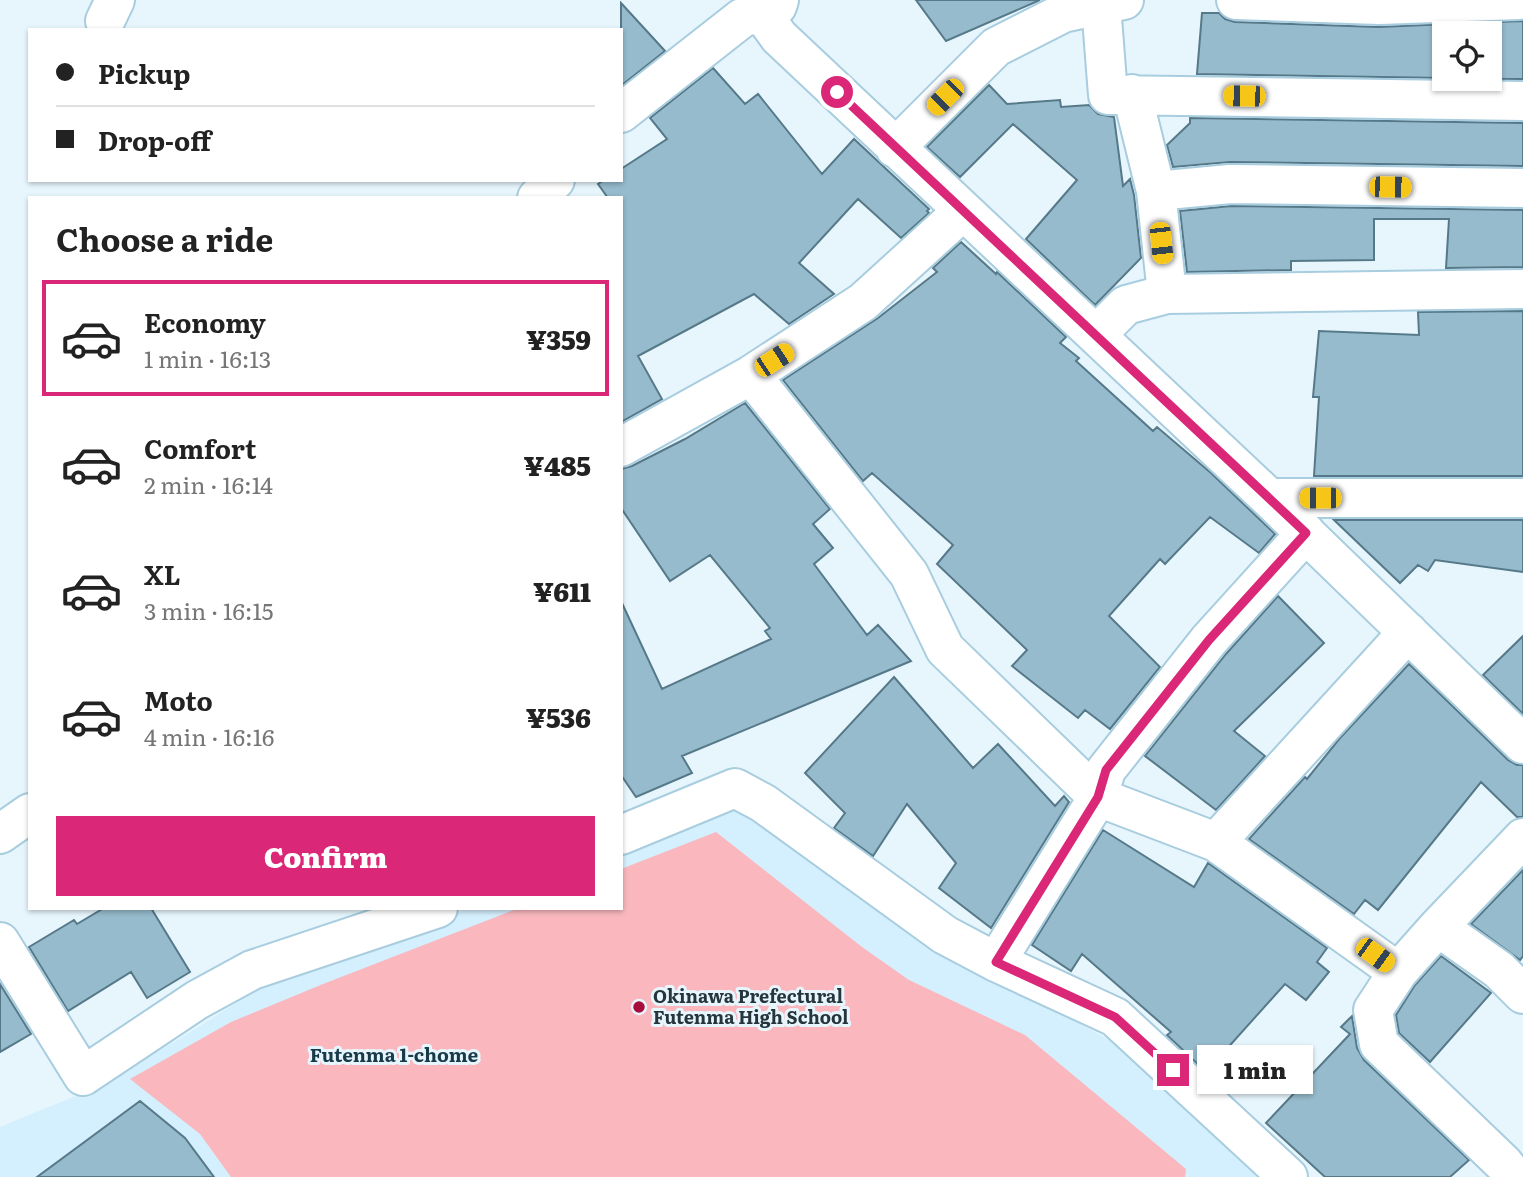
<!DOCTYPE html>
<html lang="en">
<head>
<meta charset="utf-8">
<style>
	body { margin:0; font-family:Literata,serif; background:#f2f2f2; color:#222; height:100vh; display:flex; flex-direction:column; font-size:26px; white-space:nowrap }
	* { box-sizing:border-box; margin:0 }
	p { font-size:23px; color:#767676 }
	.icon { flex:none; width:38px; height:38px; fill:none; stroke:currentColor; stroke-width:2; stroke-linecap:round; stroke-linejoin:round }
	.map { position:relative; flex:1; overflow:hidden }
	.sheet { position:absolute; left:28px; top:196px; width:595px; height:714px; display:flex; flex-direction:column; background:#fff; border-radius:0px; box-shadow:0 2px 5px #0004 }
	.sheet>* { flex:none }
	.top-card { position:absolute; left:28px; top:28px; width:595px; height:154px; border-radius:0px; box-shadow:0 2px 5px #0004; display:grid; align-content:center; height:154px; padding:0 28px; background:#fff }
	.tools { position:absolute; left:1432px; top:21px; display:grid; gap:14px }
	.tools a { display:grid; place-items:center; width:70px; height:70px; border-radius:0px; background:#fff; box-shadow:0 2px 5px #0004; font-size:35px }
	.end { position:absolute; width:32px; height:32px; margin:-16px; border:9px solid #db2777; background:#fff; box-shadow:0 0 0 4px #fff }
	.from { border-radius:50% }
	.bubble { position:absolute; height:49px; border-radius:0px; background:#fff; box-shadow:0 2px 5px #0004; font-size:23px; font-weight:800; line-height:49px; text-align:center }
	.car { position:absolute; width:21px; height:42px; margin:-21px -10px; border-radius:9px; box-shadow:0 0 5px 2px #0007; background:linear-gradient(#f5c518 24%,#345 0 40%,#f5c518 0 76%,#345 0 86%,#f5c518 0) }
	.top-card b { display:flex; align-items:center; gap:24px; height:66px; font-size:26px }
	.top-card b+b { border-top:2px solid #e0e0e0 }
	.top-card i { width:18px; height:18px; background:#222 }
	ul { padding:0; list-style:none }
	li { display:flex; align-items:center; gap:21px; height:116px; margin:0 14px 10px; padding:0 14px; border:4px solid transparent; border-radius:0px }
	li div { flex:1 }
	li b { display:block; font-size:26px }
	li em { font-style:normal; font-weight:800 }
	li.on { border-color:#db2777 }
	li>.icon { width:63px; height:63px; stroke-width:1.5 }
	h2 { padding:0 28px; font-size:32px; line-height:84px }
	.action { display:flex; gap:14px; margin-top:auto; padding:14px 28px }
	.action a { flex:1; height:80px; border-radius:0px; background:#db2777; color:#fff; font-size:28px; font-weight:800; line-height:80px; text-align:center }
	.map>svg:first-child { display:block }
</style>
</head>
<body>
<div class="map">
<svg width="1523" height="1177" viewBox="0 0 1523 1177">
	<rect width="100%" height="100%" fill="#e7f6fd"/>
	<path fill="#d4effd" d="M737,804L917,934L1111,1041L1261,1177H0V1127L78,1095L176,1041L285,972L469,908H621V850Z"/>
	<path fill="#fab8be" d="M716,832L862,947L909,980L1025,1035L1186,1169L1185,1177H231L200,1134L130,1079L231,1022L323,984L519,908H621V869Z"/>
	<path fill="#96bbcc" stroke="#567989" stroke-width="2" d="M916,0H1040L946,41Z
		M621,3L665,51L622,85L621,84Z
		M1202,13H1219L1225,19L1235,22L1378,27L1523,21V79H1489V33H1444V78L1197,74Z
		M713,68L745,104L758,94L822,174L854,139L929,209L927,211L929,213L901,238L858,199L799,263L834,294L789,324L754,294L638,356L662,399L621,422V198H608L598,184L604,180H621V169L667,139L650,118Z
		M989,85L1007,104L1060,100L1061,107L1089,105L1098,114L1114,117L1123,186L1130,179L1134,195L1141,258L1095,305L1026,239L1077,180L1013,124L960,177L927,147Z
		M1190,118L1523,123V166L1230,162L1173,167L1167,145L1190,123Z
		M1231,206L1523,210V267L1446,268L1449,219H1374V260L1291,261V270L1187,272L1180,211Z
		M961,242L996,274L997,272L1066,337L1060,343L1079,358L1076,361L1153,431L1157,427L1211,473L1275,534L1259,553L1210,517L1165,564L1160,559L1109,616L1160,667L1110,729L1085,710L1078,718L1012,666L1027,650L937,564L953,545L872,473L863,481L783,380L878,318L937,272L933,268Z
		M1523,311V476H1314L1319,397H1313L1319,331L1419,335L1418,312Z
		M745,403L830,509L813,524L833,548L814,564L867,635L878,625L911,661L682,756L692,773L636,797L621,775V601L662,689L771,639L765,631L770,628L710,555L670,581L621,508V469L632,466L685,439Z
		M1334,520H1523V572L1435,560L1428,571L1418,565L1400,583Z
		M1278,596L1324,643L1234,731L1265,756L1216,810L1145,756L1226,654Z
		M1523,636V714L1483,675Z
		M1409,664L1508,760L1517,765H1523V817H1517L1481,782L1378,910L1365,900L1354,914L1249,839L1305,777L1307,779L1340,738Z
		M894,677L973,768L998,744L1055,806L1064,796L1069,802L991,928L939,888L956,863L907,804L873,856L834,828L845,813L805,773Z
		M1103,830L1194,887L1208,863L1327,948L1317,962L1329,972L1306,1000L1285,984L1206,1072L1167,1035L1171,1032L1082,954L1071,971L1032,945Z
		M1523,870V956L1520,960L1471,924Z
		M104,908H151L190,972L147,998L131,972L68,1011L29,947L74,920L77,924Z
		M1441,956L1491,993L1430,1062L1399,1033L1396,1015L1415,985Z
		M0,984L31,1034L0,1052Z
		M1352,1016L1357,1048L1364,1060L1469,1160L1450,1177H1325L1266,1123L1350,1034L1341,1027Z
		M140,1101L185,1138L214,1177H37Z"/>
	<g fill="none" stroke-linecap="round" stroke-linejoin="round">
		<defs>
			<path id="minor" d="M1236,0L1379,5L1519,0
				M1101,5L1108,95L1523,101
				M761,12L779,37L1269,498L1523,744
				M105,21L115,0
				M1132,94L1156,191
				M621,113L742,18L777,6L779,0
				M895,148L996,47L1063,13L1124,0
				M537,198L555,180
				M1167,294L1523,289
				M1096,335L1126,305L1167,294L1156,191L1230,184L1523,188
				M751,375L909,574L945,649L1098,797L1216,842L1398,972L1438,927L1499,970L1523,994
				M621,447L751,375L863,302L963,211
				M1269,498H1523
				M0,834L30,813
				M621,835L735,788L763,803L945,935L996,962L1115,1017L1288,1177
				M1216,842L1408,632
				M1438,927L1523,838
				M0,942L83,1076L197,1000L252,970L438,908
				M996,962L1098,797L1106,770L1209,640L1306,533
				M1398,972L1373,1010L1379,1044L1504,1164L1514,1177"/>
		</defs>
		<use href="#minor" stroke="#a8cddf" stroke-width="42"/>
		<use href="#minor" stroke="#fff" stroke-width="38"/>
	</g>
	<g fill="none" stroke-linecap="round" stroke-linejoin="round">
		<path stroke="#db2777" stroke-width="9" d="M837,92L1306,533L1209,640L1106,770L1098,797L996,962L1115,1017L1173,1070"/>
	</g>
	<circle fill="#a70e3d" stroke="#e7f6fd" stroke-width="2.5" cx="639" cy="1007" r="7"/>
	<g text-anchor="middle" stroke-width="6" stroke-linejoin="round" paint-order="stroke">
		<g font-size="18" font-weight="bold" fill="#26353c" stroke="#e7f6fd" text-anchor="start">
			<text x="653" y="1003">Okinawa Prefectural<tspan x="653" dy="21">Futenma High School</tspan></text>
		</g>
		<g font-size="19" font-weight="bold" fill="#193b49" stroke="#e7f6fd">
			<text x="394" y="1062">Futenma 1-chome</text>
		</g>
	</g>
</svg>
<div class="tools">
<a><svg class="icon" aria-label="locate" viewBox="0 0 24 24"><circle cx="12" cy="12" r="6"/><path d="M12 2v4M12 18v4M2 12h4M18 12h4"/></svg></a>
</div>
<i class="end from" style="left:837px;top:92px"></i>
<i class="end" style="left:1173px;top:1070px"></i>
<div class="bubble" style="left:1197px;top:1045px;width:116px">1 min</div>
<i class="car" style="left:1244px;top:96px;rotate:271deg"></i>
<i class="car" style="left:945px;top:97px;rotate:225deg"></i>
<i class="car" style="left:1390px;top:187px;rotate:91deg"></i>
<i class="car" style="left:1161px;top:243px;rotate:174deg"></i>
<i class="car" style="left:774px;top:360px;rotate:57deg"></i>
<i class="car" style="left:1320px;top:498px;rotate:270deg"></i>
<i class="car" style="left:1375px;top:955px;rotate:126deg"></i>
<div class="top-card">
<b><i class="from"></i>Pickup</b>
<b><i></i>Drop-off</b>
</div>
<section class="sheet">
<h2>Choose a ride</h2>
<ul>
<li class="on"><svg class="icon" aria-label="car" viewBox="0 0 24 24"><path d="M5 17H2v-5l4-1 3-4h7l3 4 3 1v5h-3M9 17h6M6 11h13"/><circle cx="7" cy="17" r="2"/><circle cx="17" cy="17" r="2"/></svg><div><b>Economy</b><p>1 min · 16:13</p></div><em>¥359</em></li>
<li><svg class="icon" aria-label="car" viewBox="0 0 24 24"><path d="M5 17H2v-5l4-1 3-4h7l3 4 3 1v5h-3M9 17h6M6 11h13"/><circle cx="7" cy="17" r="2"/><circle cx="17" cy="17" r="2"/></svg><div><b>Comfort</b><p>2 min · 16:14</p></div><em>¥485</em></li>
<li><svg class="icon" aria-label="car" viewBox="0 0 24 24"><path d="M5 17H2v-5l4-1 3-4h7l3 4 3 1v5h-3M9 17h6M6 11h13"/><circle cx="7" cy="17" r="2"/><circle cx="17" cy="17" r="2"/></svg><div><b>XL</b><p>3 min · 16:15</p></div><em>¥611</em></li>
<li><svg class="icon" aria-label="car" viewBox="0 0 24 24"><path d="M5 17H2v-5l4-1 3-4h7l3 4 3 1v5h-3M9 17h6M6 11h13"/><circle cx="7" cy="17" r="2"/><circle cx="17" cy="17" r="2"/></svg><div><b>Moto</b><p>4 min · 16:16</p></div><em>¥536</em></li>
</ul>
<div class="action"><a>Confirm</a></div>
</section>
</div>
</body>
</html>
